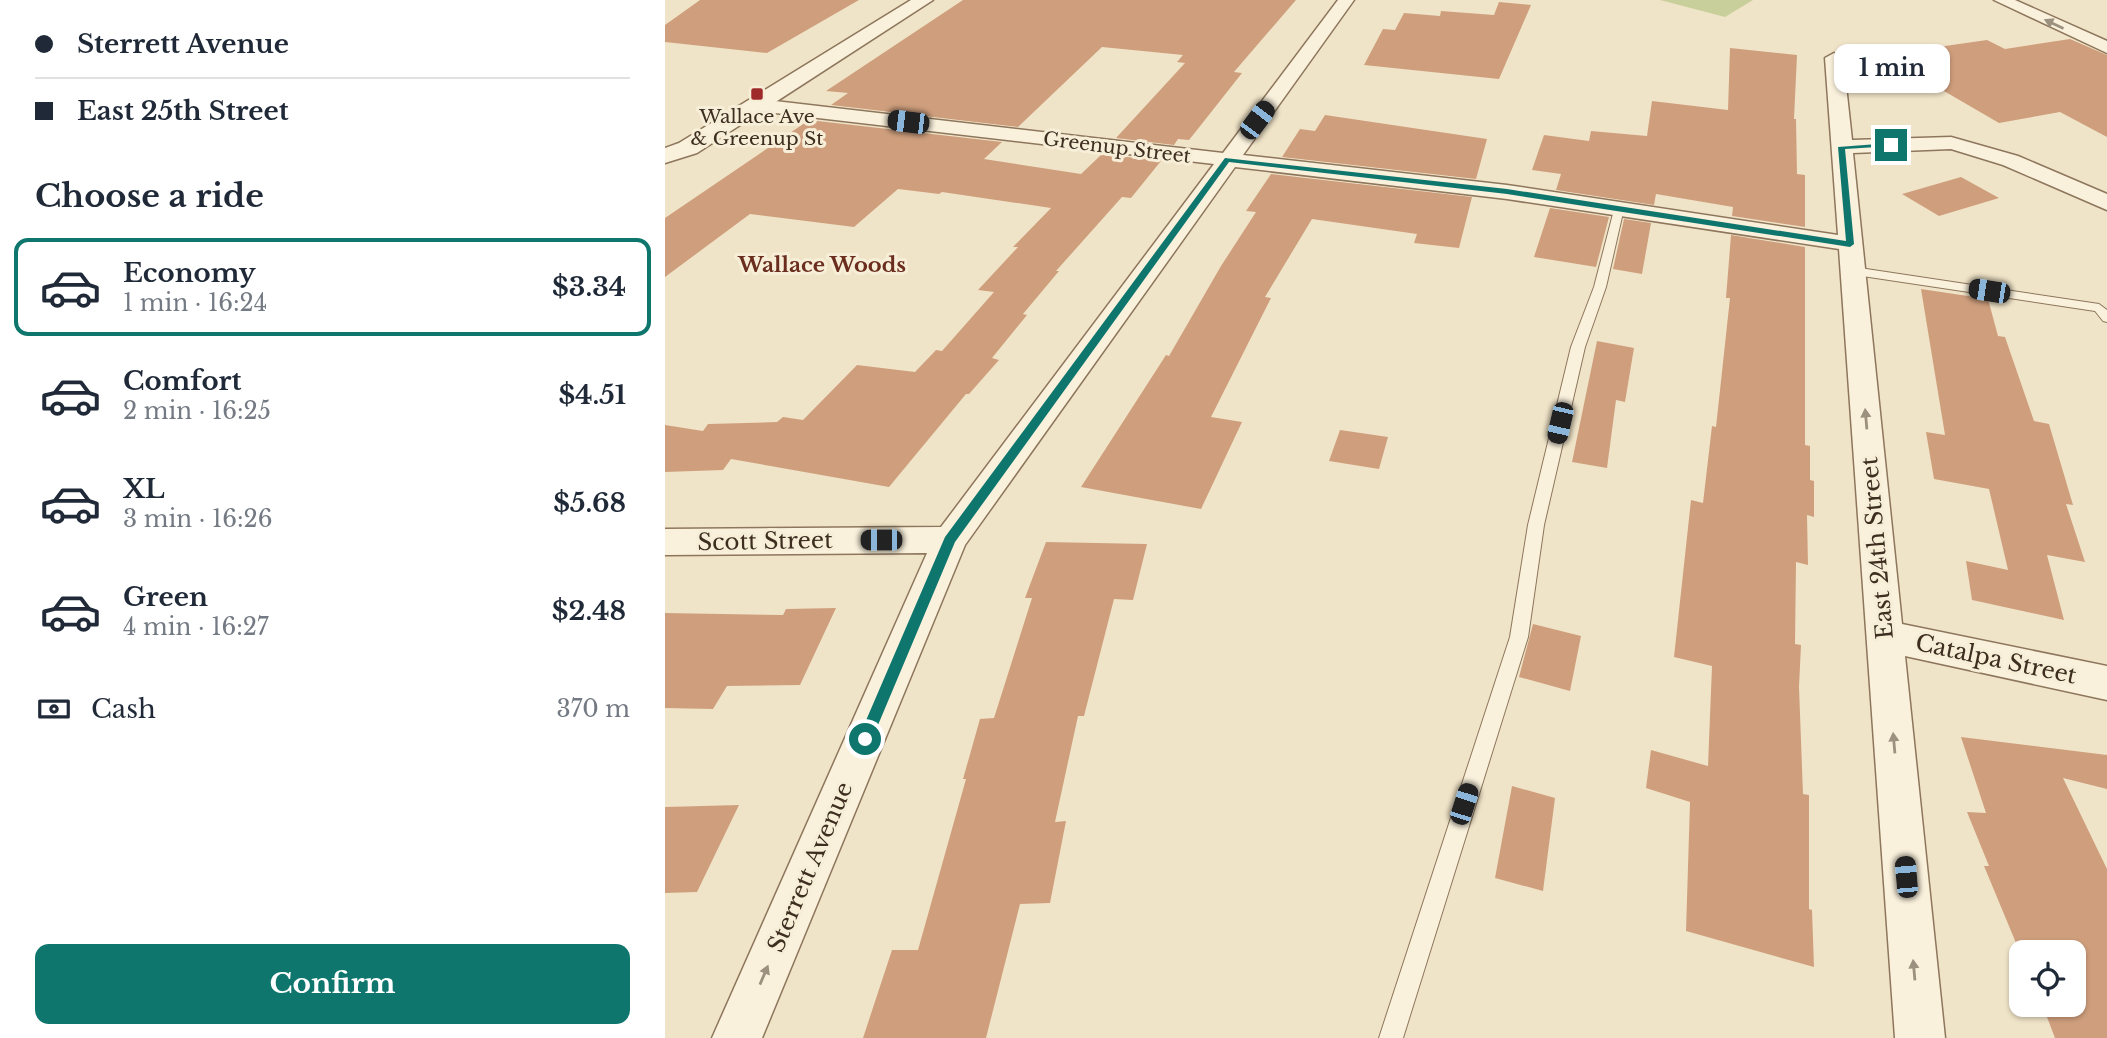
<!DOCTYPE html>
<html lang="en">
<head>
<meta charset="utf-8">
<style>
	body { margin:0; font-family:"Libre Baskerville",serif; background:#f6f6f7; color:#1f2937; height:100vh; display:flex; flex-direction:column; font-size:26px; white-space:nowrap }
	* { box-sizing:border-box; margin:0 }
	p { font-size:23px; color:#747a83 }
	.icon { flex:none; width:38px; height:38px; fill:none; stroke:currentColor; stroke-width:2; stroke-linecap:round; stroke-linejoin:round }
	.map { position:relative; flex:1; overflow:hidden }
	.panel { display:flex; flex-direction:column; background:#fff; width:665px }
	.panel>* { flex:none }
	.guide { display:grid; align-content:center; height:154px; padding:0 35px; background:#fff }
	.controls { position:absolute; left:1344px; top:940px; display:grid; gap:14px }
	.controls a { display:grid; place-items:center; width:77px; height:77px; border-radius:14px; background:#fff; box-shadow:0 2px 5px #0004; font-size:35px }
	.end { position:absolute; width:32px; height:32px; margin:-16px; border:9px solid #0f766e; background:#fff; box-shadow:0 0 0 4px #fff }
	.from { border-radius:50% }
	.bubble { position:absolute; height:49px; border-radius:14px; background:#fff; box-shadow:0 2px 5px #0004; font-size:23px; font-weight:800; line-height:49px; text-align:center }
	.car { position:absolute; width:21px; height:42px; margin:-21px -10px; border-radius:9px; box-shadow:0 0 5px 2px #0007; background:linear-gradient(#222 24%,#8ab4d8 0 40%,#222 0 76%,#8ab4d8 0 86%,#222 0) }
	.guide b { display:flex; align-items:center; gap:24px; height:66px; font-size:26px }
	.guide b+b { border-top:2px solid #e0e1e3 }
	.guide i { width:18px; height:18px; background:#1f2937 }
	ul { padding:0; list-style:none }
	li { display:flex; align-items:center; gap:21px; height:98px; margin:0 14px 10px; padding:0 21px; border:4px solid transparent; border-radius:14px }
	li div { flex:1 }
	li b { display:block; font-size:26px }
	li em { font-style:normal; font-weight:800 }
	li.active { border-color:#0f766e }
	li>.icon { width:63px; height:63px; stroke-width:1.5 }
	h2 { padding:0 35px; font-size:32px; line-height:84px }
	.pay { display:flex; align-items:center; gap:18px; height:77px; padding:0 35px; font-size:26px }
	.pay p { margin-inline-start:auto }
	.button { display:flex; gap:14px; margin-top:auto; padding:14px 35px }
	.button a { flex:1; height:80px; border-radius:14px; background:#0f766e; color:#fff; font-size:28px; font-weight:800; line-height:80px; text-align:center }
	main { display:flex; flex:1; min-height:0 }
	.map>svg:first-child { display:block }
</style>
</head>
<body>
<main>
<section class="panel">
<div class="guide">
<b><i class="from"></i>Sterrett Avenue</b>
<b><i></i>East 25th Street</b>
</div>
<h2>Choose a ride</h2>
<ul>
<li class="active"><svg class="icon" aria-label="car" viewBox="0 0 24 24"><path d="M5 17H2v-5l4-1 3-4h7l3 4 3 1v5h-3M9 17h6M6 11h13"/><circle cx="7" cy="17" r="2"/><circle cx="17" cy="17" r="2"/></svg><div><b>Economy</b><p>1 min · 16:24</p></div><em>$3.34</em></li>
<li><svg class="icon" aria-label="car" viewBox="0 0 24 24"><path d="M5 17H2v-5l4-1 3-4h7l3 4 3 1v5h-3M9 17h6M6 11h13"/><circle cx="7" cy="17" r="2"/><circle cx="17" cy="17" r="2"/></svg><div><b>Comfort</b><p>2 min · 16:25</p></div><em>$4.51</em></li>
<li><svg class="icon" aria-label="car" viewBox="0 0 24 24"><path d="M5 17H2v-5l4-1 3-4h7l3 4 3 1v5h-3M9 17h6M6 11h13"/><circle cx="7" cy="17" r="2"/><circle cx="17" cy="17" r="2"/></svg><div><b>XL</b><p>3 min · 16:26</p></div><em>$5.68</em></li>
<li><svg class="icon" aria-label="car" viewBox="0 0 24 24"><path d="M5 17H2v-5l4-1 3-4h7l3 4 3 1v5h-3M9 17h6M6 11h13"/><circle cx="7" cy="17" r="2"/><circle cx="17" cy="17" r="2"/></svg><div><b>Green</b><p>4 min · 16:27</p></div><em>$2.48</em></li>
</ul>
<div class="pay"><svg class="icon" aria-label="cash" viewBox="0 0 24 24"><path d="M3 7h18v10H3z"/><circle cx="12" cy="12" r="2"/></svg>Cash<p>370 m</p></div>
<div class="button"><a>Confirm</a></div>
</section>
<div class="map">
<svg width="1442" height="1038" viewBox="0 0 1442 1038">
	<rect width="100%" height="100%" fill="#f0e4c8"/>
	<path fill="#c9cf9b" d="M995,0H1088L1060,17Z"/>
	<path fill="#cf9f7d" d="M35,0H194L102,53L0,42V25Z
		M298,0H631L569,72L577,73L536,125L524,140L513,139L509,145L451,138L520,63L512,62L518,55L437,47L353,127L166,105L183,93L161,91Z
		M834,2L866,5L834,79L699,65L718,29L730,30L739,13L775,16L776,11L829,15Z
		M1405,39L1442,55V137L1395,112L1334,123L1217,55L1322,40L1340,49Z
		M1065,48L1132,55L1129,119H1131L1132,174L1140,175V227L1067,216L1068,207L991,194L989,205L891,190L896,174L867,170L879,135L924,141L926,131L982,136L987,101L1063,110Z
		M660,115L822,139L811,179L617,157L635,129L650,131Z
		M144,120L337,142L319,159L416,174L437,154L496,161L466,198L457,197L391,271H394L358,314L362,315L327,358L334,360L304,394H301L224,487L66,459L58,470L0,472V425L38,431L43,424L112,422L118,417L138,420L192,365L250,372L271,350L277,351L329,292L313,290L353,247H348L386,208L277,192L274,194L233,189L189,227L85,214L0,277V218Z
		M606,174L807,197L794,248L749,243L752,234L647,219L600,297L606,298L546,417L577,422L536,509L416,487L501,355L504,356L556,266L591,212L581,211Z
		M1296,177L1334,198L1274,216L1237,194Z
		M885,208L944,217L931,267L869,257Z
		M959,219L986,223L977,274L948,269Z
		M1066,235L1140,247V445L1145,446V480L1149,481V517L1142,515L1143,565L1131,562L1130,644L1136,645L1134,687L1138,794L1144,795V909L1147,910L1149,967L1021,931L1025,802L981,788L986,750L1043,766L1047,666L1009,657L1026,500L1038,503L1047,426L1051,427L1065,298H1061Z
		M1256,289L1323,299L1333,336L1340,337L1369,421L1384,424L1408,505L1401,504L1420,562L1382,555L1399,620L1307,600L1301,561L1343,570L1324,489L1269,479L1261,432L1280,435Z
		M932,341L969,348L960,402L951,400L942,468L907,462Z
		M675,430L723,437L714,469L664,461Z
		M381,542L482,544L468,600L449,599L419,716H413L390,822L401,821L385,903L355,904L321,1038H198L227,950H253L301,779H298L315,719L329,718L367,598H360Z
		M171,608L135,685L62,686L48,709L0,708V613L118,615L121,609Z
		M868,624L916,636L905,691L854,677Z
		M1296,737L1442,755V789L1398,778L1442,869V1038H1390L1377,1004H1409V952H1356V955L1319,866H1324L1302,812L1321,813Z
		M847,786L890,798L878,891L830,878Z
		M74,805L32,892L0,893V807Z"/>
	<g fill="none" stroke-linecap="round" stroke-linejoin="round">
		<defs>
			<path id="service" d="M950,206L959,208L941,287L920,347L879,525L863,637L738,1038H714L845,637L863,525L906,347L929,287Z
				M1188,267L1434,304L1442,310V322L1438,321L1430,311L1184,274L1182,271Z"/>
			<path id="minor" d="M673,0H689L578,155L842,185L1173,235L1160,58L1169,53L1178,58L1187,140L1286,137L1353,156L1442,194V210L1338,165L1286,149L1188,153L1237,624L1442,666V700L1240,656L1280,1038H1230L1174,249L842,199L570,167L300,545L97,1038H47L262,553L0,555V529L276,527L549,164L93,111L83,105L93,99L558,153Z
				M1329,0H1350L1442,41V53Z"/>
			<path id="tertiary" d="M246,0H268L32,153L0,163V148L14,143Z"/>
		</defs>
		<use href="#service" stroke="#8d765c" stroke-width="2"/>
		<use href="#minor" stroke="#8d765c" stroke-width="3"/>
		<use href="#tertiary" stroke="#8d765c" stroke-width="3"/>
		<use href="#service" fill="#faf1dc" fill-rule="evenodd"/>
		<use href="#minor" fill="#faf1dc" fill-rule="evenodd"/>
		<use href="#tertiary" fill="#faf1dc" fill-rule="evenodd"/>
	</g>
	<defs><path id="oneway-solid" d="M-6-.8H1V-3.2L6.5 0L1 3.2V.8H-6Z" transform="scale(1.75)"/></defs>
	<g fill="#9c907e">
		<use href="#oneway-solid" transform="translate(1389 24) rotate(-155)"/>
		<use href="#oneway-solid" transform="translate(1201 419) rotate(-95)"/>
		<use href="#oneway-solid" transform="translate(1229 743) rotate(-95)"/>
		<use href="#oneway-solid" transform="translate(1249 970) rotate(-95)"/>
		<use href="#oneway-solid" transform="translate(99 975) rotate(-67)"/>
	</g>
	<path fill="#0f766e" d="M1226,143L1228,146L1180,149L1189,244L1185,247L842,194L564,162L290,542L205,744H195L193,739L280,537L560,158L842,189L1181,241L1173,147Z"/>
	<rect fill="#9e2a2b" stroke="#f7eed8" stroke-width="2.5" x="85" y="87" width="14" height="14" rx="3.5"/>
	<g text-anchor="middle" stroke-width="6" stroke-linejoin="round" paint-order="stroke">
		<g font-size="19" fill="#3d2e20" stroke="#f7eed8">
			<text x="92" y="123">Wallace Ave<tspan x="92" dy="22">&amp; Greenup St</tspan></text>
		</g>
		<g font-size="19" fill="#3d2e20" stroke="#f7eed8">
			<text transform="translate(452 147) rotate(7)" y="7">Greenup Street</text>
		</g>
		<g font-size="21" font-weight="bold" fill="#6b2e1e" stroke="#f7eed8">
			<text x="157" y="272">Wallace Woods</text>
		</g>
		<g font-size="23" fill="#3d2e20" stroke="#f7eed8">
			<text transform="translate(100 541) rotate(-1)" y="8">Scott Street</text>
			<text transform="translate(1212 548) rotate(-95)" y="8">East 24th Street</text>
			<text transform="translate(1331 659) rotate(12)" y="8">Catalpa Street</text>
			<text transform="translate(145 867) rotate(-67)" y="8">Sterrett Avenue</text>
		</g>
	</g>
</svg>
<div class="controls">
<a><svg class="icon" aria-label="locate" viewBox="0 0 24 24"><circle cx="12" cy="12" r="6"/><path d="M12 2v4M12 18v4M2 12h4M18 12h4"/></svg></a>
</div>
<i class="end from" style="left:200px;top:739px"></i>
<i class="end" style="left:1226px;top:145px"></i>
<div class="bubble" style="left:1169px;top:44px;width:116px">1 min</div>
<i class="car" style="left:592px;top:120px;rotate:37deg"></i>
<i class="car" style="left:243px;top:122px;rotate:277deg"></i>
<i class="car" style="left:1324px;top:291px;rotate:279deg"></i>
<i class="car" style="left:895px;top:423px;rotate:193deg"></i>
<i class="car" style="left:216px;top:540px;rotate:270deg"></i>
<i class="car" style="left:799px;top:804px;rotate:18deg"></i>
<i class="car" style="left:1241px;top:877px;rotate:355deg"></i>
</div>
</main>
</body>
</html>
